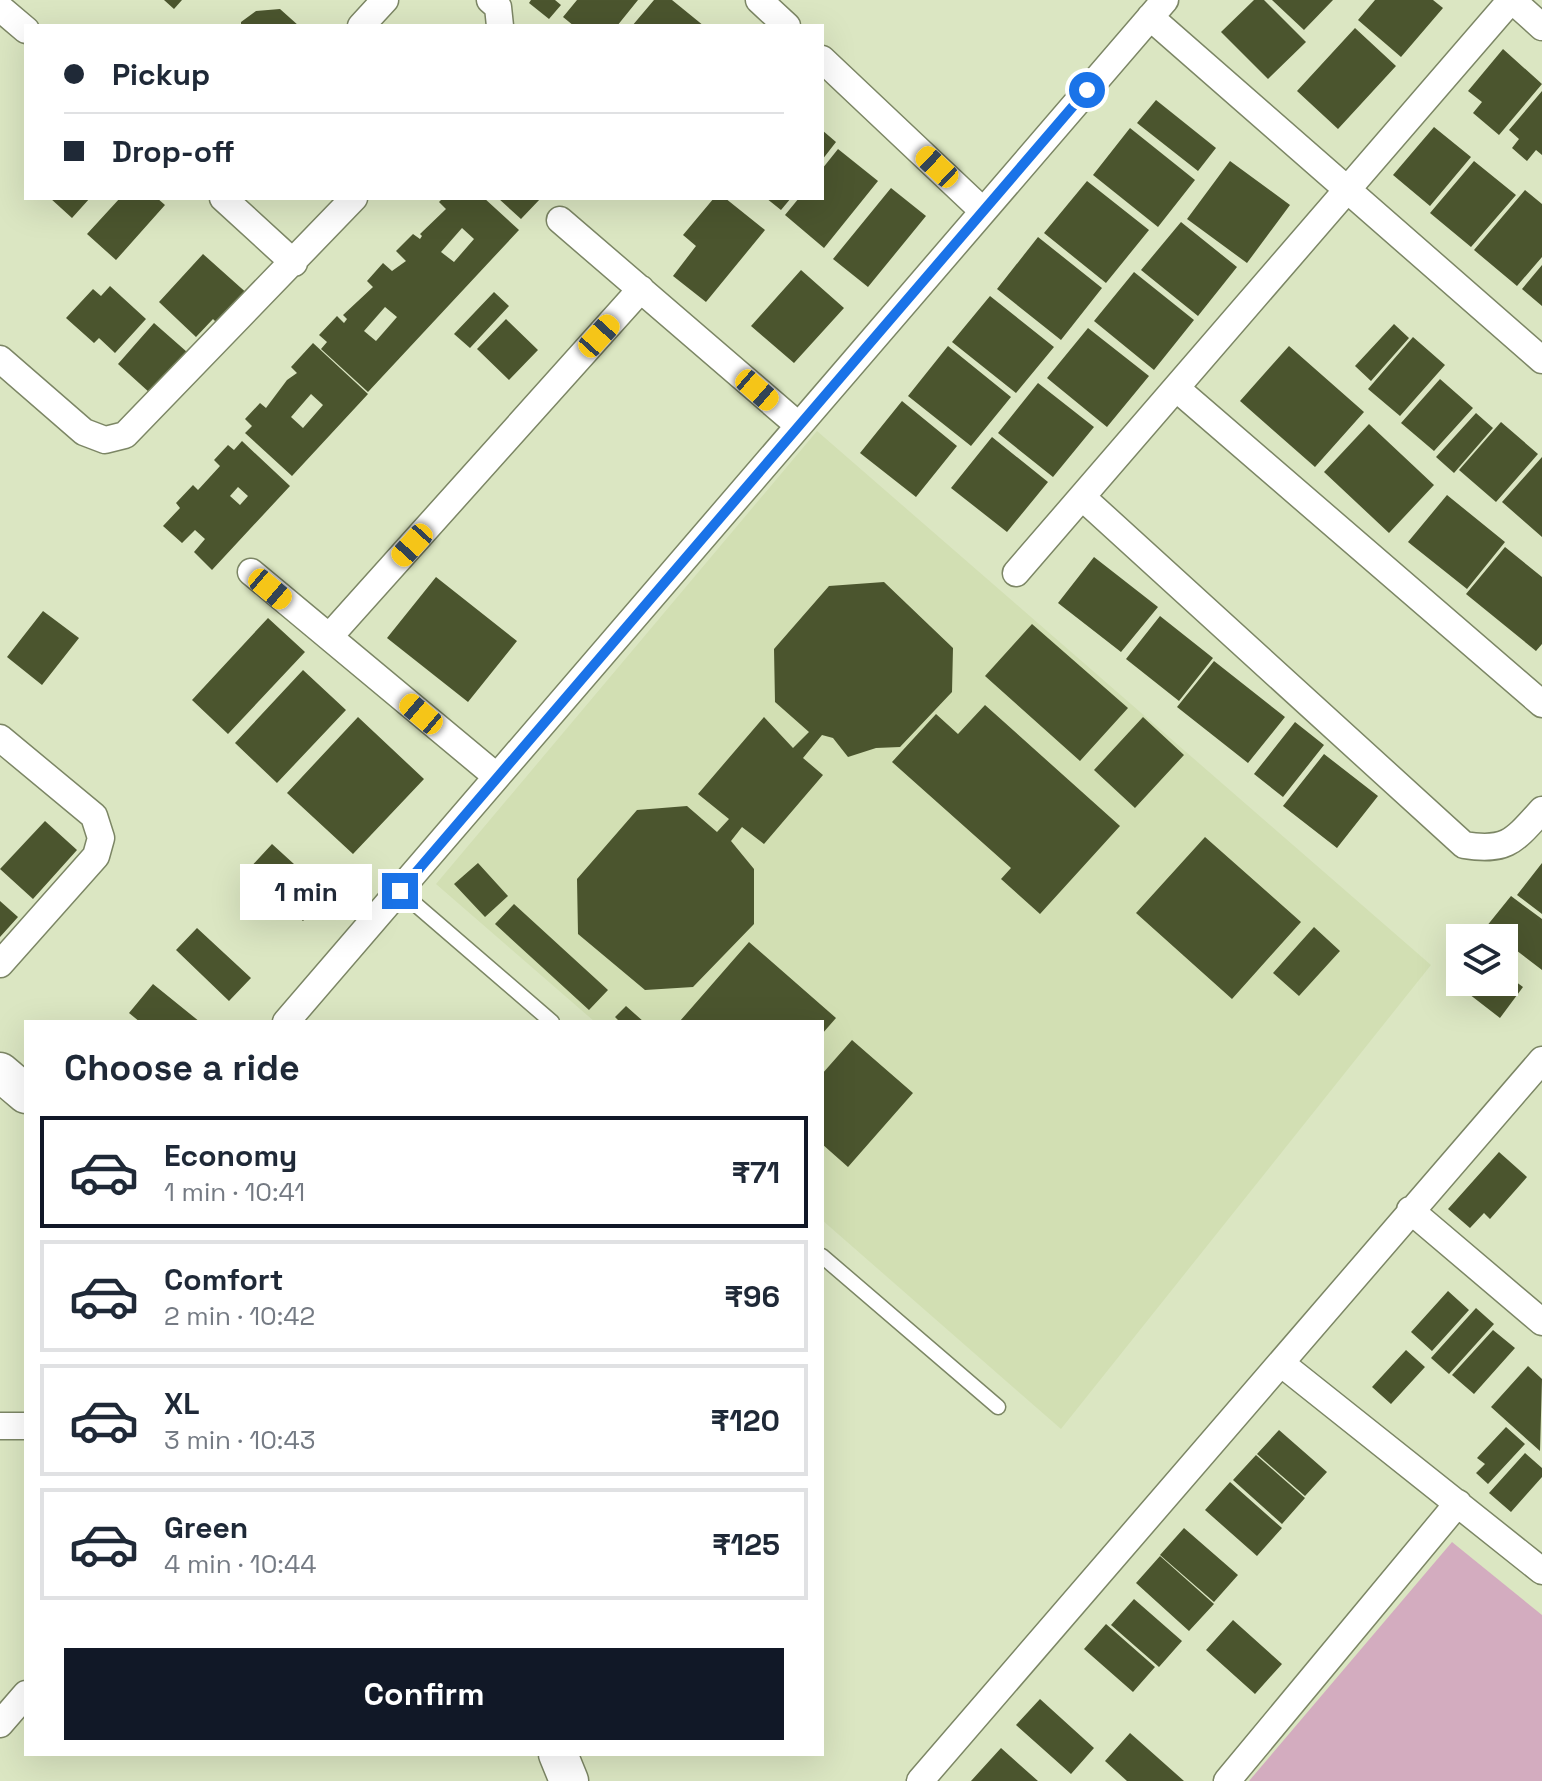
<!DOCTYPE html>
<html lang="en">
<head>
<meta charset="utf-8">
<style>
	body { margin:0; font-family:"Space Grotesk",sans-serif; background:#f2f2f3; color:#1f2937; height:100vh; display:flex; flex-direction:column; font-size:30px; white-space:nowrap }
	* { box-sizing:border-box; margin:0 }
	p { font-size:26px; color:#747a83 }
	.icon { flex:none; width:44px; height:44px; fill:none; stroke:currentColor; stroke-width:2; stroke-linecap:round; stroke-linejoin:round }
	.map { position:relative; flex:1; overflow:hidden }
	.drawer { position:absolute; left:24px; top:1020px; width:800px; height:736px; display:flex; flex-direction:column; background:#fff; border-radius:0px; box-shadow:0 8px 32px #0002 }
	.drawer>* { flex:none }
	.guide { position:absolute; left:24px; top:24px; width:800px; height:176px; border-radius:0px; box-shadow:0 8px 32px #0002; display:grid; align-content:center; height:176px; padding:0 40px; background:#fff }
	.fabs { position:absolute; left:1446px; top:924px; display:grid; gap:16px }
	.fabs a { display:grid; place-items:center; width:72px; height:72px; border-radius:0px; background:#fff; box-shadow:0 8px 32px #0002; font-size:40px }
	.end { position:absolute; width:36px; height:36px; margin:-18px; border:10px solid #1a73e8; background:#fff; box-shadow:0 0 0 4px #fff }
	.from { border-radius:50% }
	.bubble { position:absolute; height:56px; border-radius:0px; background:#fff; box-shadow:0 8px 32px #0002; font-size:26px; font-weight:800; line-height:56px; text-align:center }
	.car { position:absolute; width:24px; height:48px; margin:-24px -12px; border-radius:10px; box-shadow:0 0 6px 2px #0007; background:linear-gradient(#f5c518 24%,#345 0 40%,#f5c518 0 76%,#345 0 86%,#f5c518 0) }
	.guide b { display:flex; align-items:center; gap:28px; height:76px; font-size:30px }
	.guide b+b { border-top:2px solid #e0e1e3 }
	.guide i { width:20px; height:20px; background:#1f2937 }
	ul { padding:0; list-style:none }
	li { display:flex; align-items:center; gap:24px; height:112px; margin:0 16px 12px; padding:0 24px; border:4px solid #e0e1e3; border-radius:0px }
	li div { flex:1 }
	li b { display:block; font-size:30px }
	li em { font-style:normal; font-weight:800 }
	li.active { border-color:#111827 }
	li>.icon { width:72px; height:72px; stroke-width:1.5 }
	h2 { padding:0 40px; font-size:36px; line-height:96px }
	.button { display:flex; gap:16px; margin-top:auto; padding:16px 40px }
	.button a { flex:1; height:92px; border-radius:0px; background:#111827; color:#fff; font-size:32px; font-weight:800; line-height:92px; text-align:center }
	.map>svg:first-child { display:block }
</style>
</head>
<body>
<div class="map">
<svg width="1542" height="1781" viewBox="0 0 1542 1781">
	<rect width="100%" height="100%" fill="#dbe6c2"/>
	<path fill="#d2dfb3" d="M817,431L1431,965L1061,1429L822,1220V1022H595L436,884Z"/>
	<path fill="#d3acbf" d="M1452,1542L1542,1615V1781H1249Z"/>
	<path fill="#4b552e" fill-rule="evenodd" d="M164,0H182L174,9Z
		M531,0H555L561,5L549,19L529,3Z
		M577,0H638L617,26H574L563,17Z
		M654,0H672L704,26H632Z
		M1254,0H1264L1306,42L1268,79L1221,32Z
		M1272,0H1333L1304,30Z
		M1375,0H1433L1443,8L1401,57L1358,20Z
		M280,9L299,26H241V22L256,11Z
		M1355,28L1396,66L1338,129L1297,91Z
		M1503,49L1542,84L1499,135L1473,113L1482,102L1468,91Z
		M1542,91V155L1536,150L1527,161L1512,148L1519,139L1509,130Z
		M1156,100L1216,148L1198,171L1137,123Z
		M1434,127L1471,157L1430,206L1393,175Z
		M1130,128L1195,180L1158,227L1093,175Z
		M822,130L836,142L822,160Z
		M838,149L878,181L824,248L785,215L799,198H822V169Z
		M1230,161L1290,205L1247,263L1187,219Z
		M1474,161L1516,195L1471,247L1430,213Z
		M1087,181L1149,230L1106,283L1044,233Z
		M891,188L926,216L868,287L833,259Z
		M1525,190L1542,204V257L1517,286L1474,250Z
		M50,198H90L72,218Z
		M120,198H157L165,205L116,260L87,234Z
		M443,198H484L519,230L368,392L321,349L327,342L319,335L337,316L344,323L347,319L343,315L373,287L367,281L383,263L392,271L406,261L396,251L413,234L420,239L422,236L420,234L446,209L439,202ZM462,228L474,239L454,262L441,252ZM385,307L397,317L376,341L364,331Z
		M498,198H541L521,219Z
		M714,198H725L765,230L706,302L673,276L696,246L683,235Z
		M766,198H791L781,210Z
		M1181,222L1237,267L1198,316L1141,270Z
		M1038,237L1102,288L1061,340L997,289Z
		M203,254L250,296L221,327L213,319L196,337L159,302Z
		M1542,265V306L1522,289Z
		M801,270L844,308L794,363L751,326Z
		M1134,272L1194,320L1154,370L1094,321Z
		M110,286L146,319L115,353L99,338L94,343L66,318L93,289L101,296Z
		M494,292L509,306L470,348L454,334Z
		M990,296L1054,347L1016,393L952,342Z
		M506,319L538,350L509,380L477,349Z
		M154,323L187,352L150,393L118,364Z
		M1394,324L1409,338L1371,381L1355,366Z
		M1088,328L1149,376L1107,427L1047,378Z
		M1413,337L1445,365L1400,416L1368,389Z
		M313,343L368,394L292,476L245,433L252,426L245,419L260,403L266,408L287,380L297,373L291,367ZM311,394L323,405L303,428L291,417Z
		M948,346L1011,397L971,446L908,396Z
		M1289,346L1364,412L1315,467L1240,401Z
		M1440,379L1473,408L1434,451L1401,423Z
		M1038,383L1094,427L1053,477L998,433Z
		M902,401L957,446L916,497L860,453Z
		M1476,413L1493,428L1454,473L1436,457Z
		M1501,422L1538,454L1496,502L1459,470Z
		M1369,424L1434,485L1389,533L1324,472Z
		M992,437L1048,482L1007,532L951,488Z
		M242,441L290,486L212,570L194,552L205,539L195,530L182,543L163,526L180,508L176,503L193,485L198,490L220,466L214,460L228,445L234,450ZM238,487L248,496L240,505L230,496Z
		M1542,457V537L1502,502Z
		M1447,495L1505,542L1467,589L1408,542Z
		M1505,547L1542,577V644L1536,651L1466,594Z
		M1094,557L1158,607L1121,652L1058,603Z
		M436,577L517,641L468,702L387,638Z
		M884,582L953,648L952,692L900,747L876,748L848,757L833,738L822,735L803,758L823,775L764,844L742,827L731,841L754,869V924L693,987L645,990L578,934L577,879L637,810L687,806L717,832L729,819L698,794L764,717L793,748L809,732L775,702L774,649L829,586Z
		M43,611L79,638L42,685L7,657Z
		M1160,616L1213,658L1179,701L1126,659Z
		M268,618L305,652L228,734L192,700Z
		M1032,624L1128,708L1080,761L985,676Z
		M1214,661L1285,717L1248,763L1177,707Z
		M303,670L346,710L277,783L235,743Z
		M985,705L1120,826L1040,914L1001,879L1011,868L892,762L936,714L958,734Z
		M358,717L424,779L353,854L287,793Z
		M1143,717L1184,755L1135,808L1094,770Z
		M1295,722L1324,745L1283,797L1254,774Z
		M1324,754L1378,796L1337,848L1283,806Z
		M45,821L77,850L33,899L0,869Z
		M1205,837L1301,922L1232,999L1136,913Z
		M272,844L328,895L303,921L248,870Z
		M478,863L508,896L485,917L454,884Z
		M1542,863V914L1517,895Z
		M1511,896L1542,919V970L1486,927Z
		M0,901L18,917L0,937Z
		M514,904L608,990L589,1010L495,924Z
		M1314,927L1340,951L1299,996L1273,973Z
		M197,928L251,978L229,1001L176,950Z
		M749,942L836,1018L822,1034V1022L680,1021Z
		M1460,961V982H1504V973L1523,987L1500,1018L1447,977Z
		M153,984L200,1022H140L129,1013Z
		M626,1006L644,1022H620L615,1017Z
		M852,1040L913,1093L848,1167L822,1144V1074Z
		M1499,1152L1527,1177L1490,1219L1484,1213L1470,1228L1448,1209Z
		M1448,1291L1469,1310L1432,1351L1411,1332Z
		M1476,1308L1494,1324L1449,1374L1431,1358Z
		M1493,1330L1515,1348L1474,1394L1452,1375Z
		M1406,1350L1425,1367L1391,1404L1372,1387Z
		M1528,1366L1542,1379L1540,1451L1491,1407Z
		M1506,1427L1525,1444L1488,1484L1476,1473L1485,1464L1477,1458Z
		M1279,1430L1327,1472L1305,1496L1257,1454Z
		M1525,1453L1542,1468V1477L1511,1512L1489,1493Z
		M1256,1455L1305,1498L1282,1524L1233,1480Z
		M1230,1482L1282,1528L1257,1556L1205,1510Z
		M1184,1528L1238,1575L1214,1602L1160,1555Z
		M1160,1556L1214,1604L1189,1631L1136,1583Z
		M1134,1599L1182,1641L1159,1667L1111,1625Z
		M1233,1620L1282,1664L1255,1694L1206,1650Z
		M1106,1624L1155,1667L1133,1692L1084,1649Z
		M1040,1699L1094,1748L1071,1774L1016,1725Z
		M1130,1733L1184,1781H1127L1105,1761Z
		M1001,1748L1038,1781H971Z"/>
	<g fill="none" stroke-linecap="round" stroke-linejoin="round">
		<defs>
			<path id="lane" d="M400,891L552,1022
				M822,1256L998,1407"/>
			<path id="street" d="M490,0L498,7L500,26
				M759,0L787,26
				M1512,0L1542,27
				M0,8L26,30
				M1150,17L1542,360
				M361,26L385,0
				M822,59L983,211
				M223,198L294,263
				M560,220L798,425
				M0,359L84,432L105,440L125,435L354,198
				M1176,388L1542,704
				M1082,497L1464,845C1507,852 1514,841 1542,810
				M251,572L496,776
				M1016,573L1511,0
				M329,637L641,289
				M0,738L94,816L101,838L96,856L0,964
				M286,1022L1165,0
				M1410,1210L1542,1322
				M1282,1364L1542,1571
				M0,1426H26
				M0,1724L26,1694
				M920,1781L1542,1060
				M1227,1781L1458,1503"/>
			<path id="secondary" d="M0,1072L26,1094
				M558,1754L569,1781"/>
		</defs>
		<use href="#lane" stroke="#7c8665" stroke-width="17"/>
		<use href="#street" stroke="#7c8665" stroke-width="29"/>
		<use href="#secondary" stroke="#7c8665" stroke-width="41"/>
		<use href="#lane" stroke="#fff" stroke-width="14"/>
		<use href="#street" stroke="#fff" stroke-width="26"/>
		<use href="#secondary" stroke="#fff" stroke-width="38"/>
	</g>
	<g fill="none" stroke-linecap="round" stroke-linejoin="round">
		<path stroke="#1a73e8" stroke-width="10" d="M400,891L1087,90"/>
	</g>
</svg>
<div class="fabs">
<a><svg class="icon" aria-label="layers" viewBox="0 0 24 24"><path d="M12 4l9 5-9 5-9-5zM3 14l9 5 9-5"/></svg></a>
</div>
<i class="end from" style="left:1087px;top:90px"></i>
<i class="end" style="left:400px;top:891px"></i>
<div class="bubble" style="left:240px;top:864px;width:132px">1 min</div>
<i class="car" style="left:937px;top:167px;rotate:313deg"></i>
<i class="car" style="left:599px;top:336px;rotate:42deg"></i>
<i class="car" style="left:757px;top:390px;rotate:131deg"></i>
<i class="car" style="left:412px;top:545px;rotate:222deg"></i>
<i class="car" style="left:270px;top:589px;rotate:130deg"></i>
<i class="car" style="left:421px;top:714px;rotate:310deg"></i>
<div class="guide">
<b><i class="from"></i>Pickup</b>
<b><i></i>Drop-off</b>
</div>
<section class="drawer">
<h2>Choose a ride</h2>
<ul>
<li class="active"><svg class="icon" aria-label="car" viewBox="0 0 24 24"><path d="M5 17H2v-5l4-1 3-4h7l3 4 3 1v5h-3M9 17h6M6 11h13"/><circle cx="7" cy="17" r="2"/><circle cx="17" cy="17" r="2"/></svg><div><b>Economy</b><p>1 min · 10:41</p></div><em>₹71</em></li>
<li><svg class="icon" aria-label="car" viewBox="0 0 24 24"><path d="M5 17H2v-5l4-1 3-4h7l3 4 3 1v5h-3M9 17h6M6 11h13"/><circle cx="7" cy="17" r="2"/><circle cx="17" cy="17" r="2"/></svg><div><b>Comfort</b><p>2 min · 10:42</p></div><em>₹96</em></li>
<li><svg class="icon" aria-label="car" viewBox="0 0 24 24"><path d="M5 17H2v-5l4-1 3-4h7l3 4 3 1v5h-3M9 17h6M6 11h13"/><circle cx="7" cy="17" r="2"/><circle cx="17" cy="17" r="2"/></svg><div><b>XL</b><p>3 min · 10:43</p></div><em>₹120</em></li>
<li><svg class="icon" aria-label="car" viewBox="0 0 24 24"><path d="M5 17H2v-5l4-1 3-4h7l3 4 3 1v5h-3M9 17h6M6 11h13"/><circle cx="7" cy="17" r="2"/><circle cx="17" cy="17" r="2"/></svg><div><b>Green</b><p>4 min · 10:44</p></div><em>₹125</em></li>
</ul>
<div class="button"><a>Confirm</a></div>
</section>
</div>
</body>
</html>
